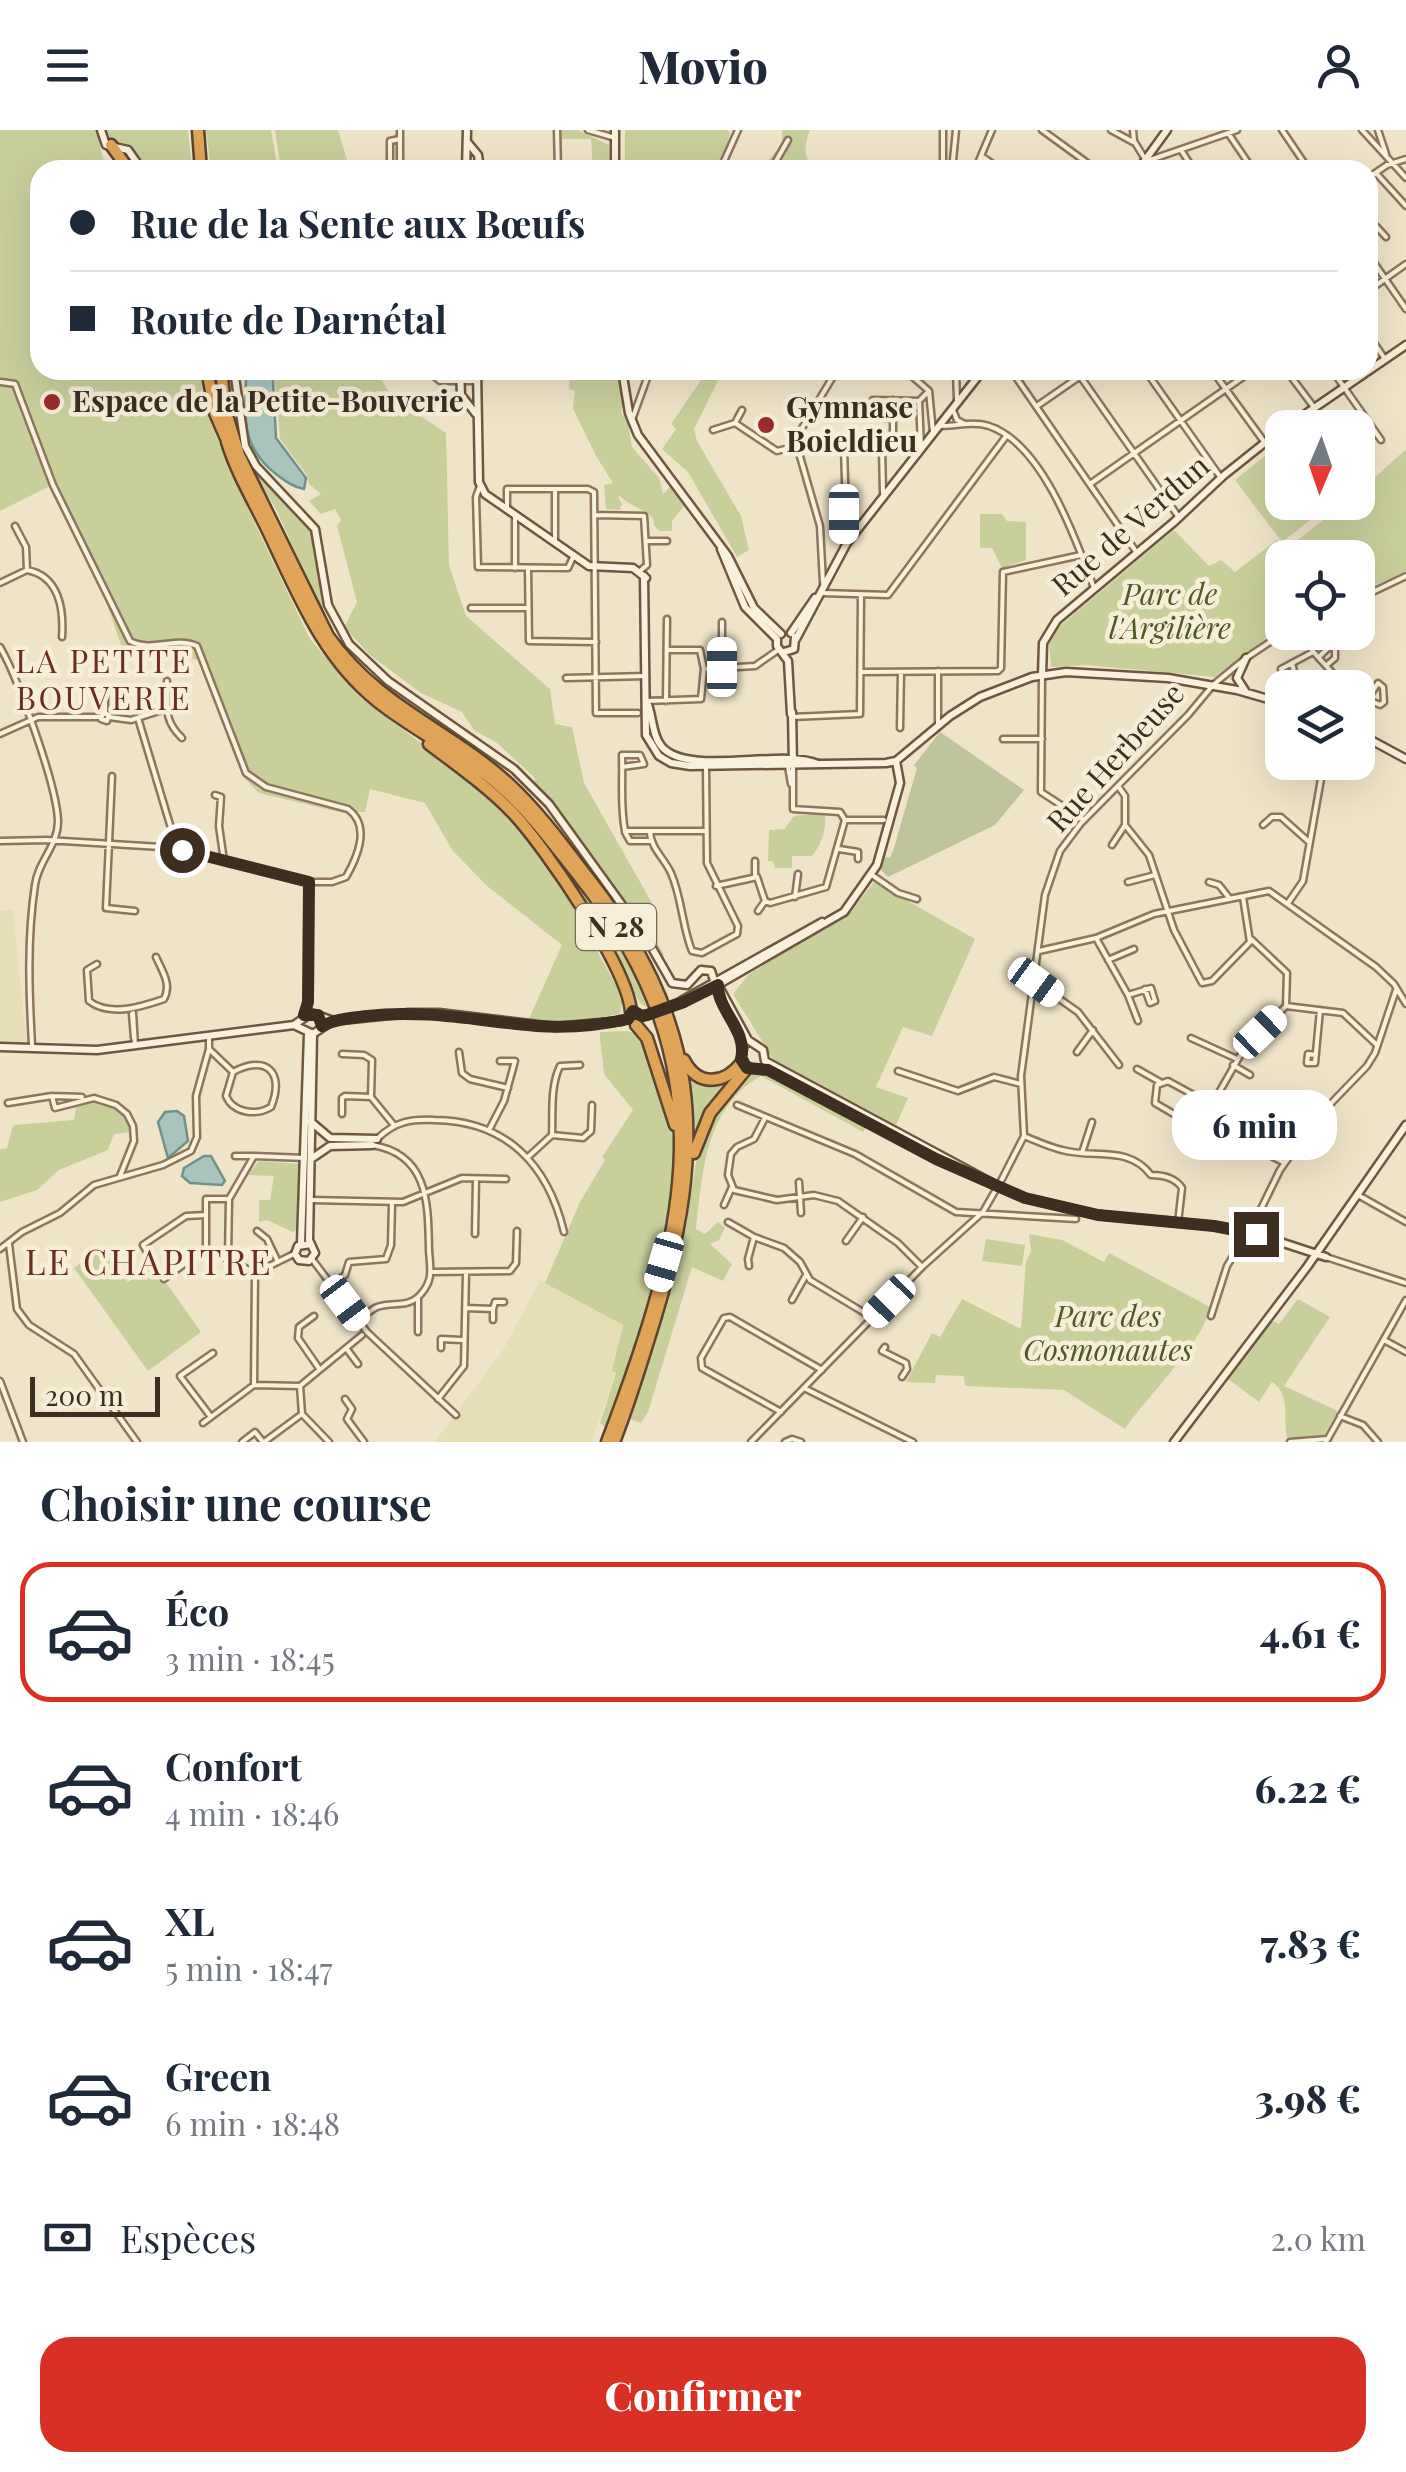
<!DOCTYPE html>
<html lang="fr">
<head>
<meta charset="utf-8">
<style>
	body { margin:0; font-family:"Playfair Display",serif; background:#f2f2f3; color:#1f2937; height:100vh; display:flex; flex-direction:column; font-size:38px; white-space:nowrap }
	* { box-sizing:border-box; margin:0 }
	p { font-size:32px; color:#747a83 }
	.icon { flex:none; width:55px; height:55px; fill:none; stroke:currentColor; stroke-width:2; stroke-linecap:round; stroke-linejoin:round }
	.map { position:relative; height:1312px; overflow:hidden }
	.panel { display:flex; flex-direction:column; background:#fff; flex:1 }
	.panel>* { flex:none }
	.guide { position:absolute; left:30px; top:30px; width:1348px; height:220px; border-radius:30px; box-shadow:0 10px 40px #0002; display:grid; align-content:center; height:220px; padding:0 40px; background:#fff }
	.needle { width:65px; rotate:182deg }
	.controls { position:absolute; left:1265px; top:280px; display:grid; gap:20px }
	.controls a { display:grid; place-items:center; width:110px; height:110px; border-radius:20px; background:#fff; box-shadow:0 10px 40px #0002; font-size:50px }
	.scale { position:absolute; left:30px; bottom:25px; width:130px; box-sizing:border-box; padding-left:10px; border:5px solid #3d2e20; border-top:0; font-size:28px; line-height:35px; white-space:nowrap; color:#3d2e20; -webkit-text-stroke:8px #f7eed8; paint-order:stroke }
	.end { position:absolute; width:45px; height:45px; margin:-22px; border:12px solid #3d2e20; background:#fff; box-shadow:0 0 0 5px #fff }
	.from { border-radius:50% }
	.bubble { position:absolute; height:70px; border-radius:30px; background:#fff; box-shadow:0 10px 40px #0002; font-size:32px; font-weight:800; line-height:70px; text-align:center }
	.car { position:absolute; width:30px; height:60px; margin:-30px -15px; border-radius:12px; box-shadow:0 0 8px 2px #0007; background:linear-gradient(#fff 24%,#345 0 40%,#fff 0 76%,#345 0 86%,#fff 0) }
	.guide b { display:flex; align-items:center; gap:35px; height:95px; font-size:38px }
	.guide b+b { border-top:2px solid #e0e1e3 }
	.guide i { width:25px; height:25px; background:#1f2937 }
	ul { padding:0; list-style:none }
	li { display:flex; align-items:center; gap:30px; height:140px; margin:0 20px 15px; padding:0 20px; border:5px solid transparent; border-radius:30px }
	li div { flex:1 }
	li b { display:block; font-size:38px }
	li em { font-style:normal; font-weight:800 }
	li.current { border-color:#d93025 }
	li>.icon { width:90px; height:90px; stroke-width:1.5 }
	h2 { padding:0 40px; font-size:45px; line-height:120px }
	.pay { display:flex; align-items:center; gap:25px; height:110px; padding:0 40px; font-size:38px }
	.pay p { margin-inline-start:auto }
	.action { display:flex; gap:20px; margin-top:auto; padding:20px 40px }
	.action a { flex:1; height:115px; border-radius:30px; background:#d93025; color:#fff; font-size:40px; font-weight:800; line-height:115px; text-align:center }
	header { display:flex; justify-content:space-between; align-items:center; height:130px; padding:0 40px; background:#fff; font-size:45px; font-weight:800 }
	.map>svg:first-child { display:block }
</style>
</head>
<body>
<header><svg class="icon" aria-label="menu" viewBox="0 0 24 24"><path d="M4 6h16M4 12h16M4 18h16"/></svg>Movio<svg class="icon" aria-label="person" viewBox="0 0 24 24"><circle cx="12" cy="8" r="4"/><path d="M4 21q1-7 8-7t8 7"/></svg></header>
<div class="map">
<svg width="1406" height="1312" viewBox="0 0 1406 1312">
	<rect width="100%" height="100%" fill="#f0e4c8"/>
	<path fill="#e6deb5" d="M13,779L27,918L0,914V781Z
		M540,1150L623,1195L612,1239L616,1243L591,1312H435L503,1220Z"/>
	<path fill="#c9cf9b" d="M0,0H188L192,40H148L116,11L99,12L106,40H40V240H200L204,277L237,356L310,509L361,568L453,637L519,698L560,754L617,857L622,874L620,884L584,890L528,891L562,815L487,756L453,721L425,673L370,659L365,682L343,683L259,663L243,647L198,530L123,521L107,474L50,356L0,381Z
		M206,0H271L278,40H211Z
		M275,0H338L350,40H281Z
		M561,0H578L609,15L610,40H593L591,9H561Z
		M625,0H727L730,2L724,30L739,40H625Z
		M782,0H810C804,16 803,25 813,40H863H760L782,14Z
		M274,240H376L391,266L446,303L449,435L466,486L550,559L555,594L572,597L584,653L652,773L645,789L664,825L662,827L624,769L534,656L535,648L497,613L474,600L462,582L421,563L370,525L344,497L357,472L337,396L341,390L335,379L321,384L309,371L321,364L309,354L306,344L280,309Z
		M570,240H620L624,269L621,283L628,293L632,317L659,348L663,364L671,356L686,374L672,391V401H659L654,395L653,388C642,378 630,376 620,366L618,367L622,374L620,380L606,379L604,355L613,353L596,326L573,279L575,261L569,259Z
		M708,240H723L694,299L697,311L741,386L749,420L737,427L688,342L662,319L676,299L671,294Z
		M1406,319V441L1358,463V428H1282V497L1215,547L1086,535L1051,537L1049,513L1055,500L1174,400L1209,436L1221,430L1235,442L1277,410L1285,420L1345,373L1358,372V363Z
		M1270,322L1282,338V372L1309,373L1318,384L1282,412L1235,350Z
		M259,345L311,396L323,479L318,473L276,379L256,347Z
		M980,384H1002L1007,391L1026,392V430L1002,438L992,418H980Z
		M799,685H825C826,700 822,714 812,726H792V738H775L773,731H768L769,700L785,699L793,687Z
		M543,708C584,759 624,812 650,874L646,877L640,873L583,773L540,709Z
		M874,752L975,809L932,906L903,897L876,957L908,968L896,995L773,929L733,864L749,844L851,782Z
		M628,901L641,907L645,914C656,946 669,978 673,1011C684,1087 631,1224 606,1298L600,1293L616,1243L612,1240L623,1195L545,1153L580,1072L605,1030L602,1027L633,980L604,944L600,908V902Z
		M764,940L866,997L863,1002L761,946C705,978 703,1040 696,1099L705,1104L718,1092L725,1098L719,1110L710,1114L732,1134L723,1151L692,1137L648,1282L641,1293L630,1289L657,1207L683,1112L697,1026L708,992L750,941Z
		M689,942L696,947H734L698,1004L694,1003Z
		M90,970C111,972 124,981 132,1002L114,1004L108,1020L59,1040L37,1060L0,1072V1019L7,1018L13,995L74,990L76,976Z
		M259,1031L300,1034L299,1096L293,1102L267,1090L259,1092V1070H270L274,1046L248,1045Z
		M1029,1104L1062,1110L1104,1132L1109,1123L1210,1177C1206,1209 1145,1269 1125,1299L1064,1260L965,1256L964,1246L936,1245L935,1253L906,1252L932,1203L940,1207L962,1169L1021,1199L1026,1132L1031,1121Z
		M986,1109L1025,1115L1022,1136L982,1131Z
		M104,1117L128,1152L150,1137L167,1154L201,1202L148,1241L74,1138Z
		M1298,1169L1330,1187L1284,1256L1338,1281L1324,1305L1287,1308C1283,1287 1291,1265 1272,1252L1259,1272L1228,1249L1271,1190L1279,1194Z"/>
	<path fill="#bfc49a" d="M940,602L1024,660L995,695L888,747L881,740L885,727L890,728L893,721L917,638L914,635Z"/>
	<path fill="#a9c4bc" stroke="#6f938a" stroke-width="2.5" d="M254,241L266,242L273,250L276,308L306,348L304,359C293,357 285,351 276,344C241,316 245,290 246,249Z
		M177,981L184,986L188,1011L168,1028L158,992L165,982Z
		M204,1026H211L225,1051L222,1055L190,1053L182,1046L184,1038Z"/>
	<g fill="none" stroke-linecap="round" stroke-linejoin="round">
		<defs>
			<path id="street" d="M557,0L558,40
				M588,0L612,7
				M1042,0L1097,40
				M1111,0L1133,12
				M1133,0L1134,11L1145,29
				M1282,0L1309,40
				M1362,0L1406,48
				M1378,0L1386,24
				M1228,3L1253,40
				M1181,20L1194,40
				M981,26L1002,40
				M1147,31L1237,0
				M390,40V11L400,9
				M400,40V0
				M720,40L738,0
				M771,40L788,10
				M943,40V0
				M952,40L956,0
				M975,40L992,0
				M1376,43L1406,76
				M1368,48L1387,35L1406,29
				M1368,86L1375,95H1368
				M1375,95L1386,107
				M1368,124L1406,179
				M1368,161L1406,134
				M1368,204L1385,229
				M427,240L440,251H478
				M905,240L929,261L933,302
				M956,240L957,270
				M1011,240L1137,423
				M1145,240L1221,348
				M1212,240L1265,313
				M1286,240L1313,276
				M1332,240L1381,310
				M1080,246L1178,386
				M919,271L921,316
				M1037,276L1089,240
				M953,280L957,290L965,294
				M633,287L650,240
				M893,289L870,286L873,270L919,271L929,261
				M735,293L742,280
				M942,296C958,296 973,291 989,296C1043,314 1076,410 1094,458
				M713,300L735,293L777,321L797,316
				M797,318H882
				M844,318L847,413
				M1090,354L1253,240
				M480,356L476,367L478,437L568,438L574,425
				M883,363L882,318L893,304V270
				M507,377V359H588L594,362L596,583H638
				M595,385L644,386L647,435L640,441
				M15,396L26,417L27,440
				M555,409V359
				M647,411H667
				M515,438V384
				M528,438L529,511L596,512
				M0,453L27,440C59,446 64,479 62,507
				M823,453L820,396L797,316L802,298L837,240
				M822,463L888,465L1007,305
				M1358,469L1406,446
				M471,478H528
				M722,492V537
				M1301,502C1311,524 1331,539 1346,558
				M0,517C18,548 57,656 58,691C58,716 38,731 35,755C27,808 29,861 32,915
				M1320,526L1335,511V528L1328,534
				M1292,533L1294,541L1283,545L1281,539L1313,522
				M704,539L755,536L778,520
				M938,541V595
				M861,542L998,541L1001,538L1003,442L1081,425
				M1042,545L1041,662L1084,690
				M566,548L646,546
				M167,551C168,575 162,589 182,608
				M105,559V582
				M1358,565L1380,575L1384,572L1383,557L1378,553L1367,570
				M646,571L701,569L704,539L700,520H668
				M666,571L667,489
				M103,583L109,585L107,591L101,589Z
				M109,587L131,590L165,579
				M792,587L860,584L861,465
				M138,588L177,718
				M900,598L901,542
				M0,604L38,587H101
				M1003,609H1042
				M788,636L791,654
				M793,636V679L840,682L845,690
				M622,637L644,634L640,625H622C623,650 620,676 625,701H706
				M112,646L106,778L135,781
				M1118,656L1125,666V695L1149,725L1174,800L1202,853L1212,851L1250,812L1243,767
				M215,665L221,667L219,696L224,731
				M845,690H884
				M1263,695L1272,687H1281L1309,712
				M650,701C650,717 664,728 671,743C682,768 682,796 692,821L702,823L737,804L738,796L707,733L706,636
				M625,702L630,711H650
				M0,711L47,710L177,718L309,752H332L346,747C358,726 371,696 348,679L266,657L246,643L197,516C175,506 153,523 130,511L53,355L15,254L1,252
				M1112,715L1125,695
				M839,719L858,722V729
				M755,731V746
				M872,745L898,763L917,769
				M1128,752L1155,745
				M1209,752L1219,755L1230,769
				M716,756L757,747L765,771L770,773L826,757L845,690
				M795,767L798,744
				M1288,773L1303,751L1324,632
				M758,781L765,771
				M1096,808L1128,865L1151,858L1155,871L1150,873L1145,859
				M1251,809L1287,843L1286,876L1343,883L1377,915
				M1039,821L1096,808L1154,784L1269,761L1376,837L1394,854L1406,874
				M1108,830L1134,819
				M97,834L87,840L89,871C110,887 141,877 164,869C172,854 162,841 156,827
				M1034,851L1078,882L1119,935
				M1128,865L1138,891
				M133,883L135,915
				M132,884L134,908
				M304,885L307,872L309,752
				M209,906V919L233,942L226,966C233,983 256,986 271,977C285,943 267,924 233,942
				M1191,908L1237,929
				M459,922L462,943L470,949L508,958
				M1077,922L1093,900
				M342,924L364,925L372,930L371,967L393,994
				M1316,925L1308,924L1307,933H1315L1320,880
				M1233,935L1250,945
				M1137,939L1160,952
				M898,941L958,961L994,947L1021,954
				M52,966L82,967
				M8,973L52,966L55,978L94,968L116,975L127,984L133,996L134,1011L120,1046
				M737,975L855,1024L956,1082L1076,1089
				M1300,978L1316,989
				M342,984V968L345,966L371,967
				M765,988L754,1009L737,1017L731,1024L728,1045L734,1060L777,1070L814,1065L838,1071L898,1113L922,1137
				M1205,990H1184L1155,973L1157,955L1168,951L1210,974
				M489,1000L504,971L515,931H500
				M552,1005L583,1008L591,1001L592,975
				M1024,1006C1036,1011 1049,1017 1062,1020C1095,1029 1128,1015 1151,1045C1163,1045 1175,1047 1182,1058L1178,1093
				M378,1008C396,991 411,989 435,990C507,991 548,1035 564,1102
				M1082,1023L1092,992
				M235,1026H254
				M528,1027L552,1005C553,982 550,957 560,936L580,935
				M1283,1032L1209,994L1205,987L1245,917L1286,876
				M799,1052L801,1083
				M1358,1065L1406,1092
				M311,1070L403,1072L462,1048L506,1049
				M724,1075L732,1057
				M728,1092L754,1107L784,1118L800,1132L810,1150L873,1188
				M257,1101L267,1109L278,1132
				M475,1104L476,1049
				M846,1111L863,1087
				M9,1114L17,1179L29,1195L74,1224L137,1312
				M206,1118V1069H227
				M0,1119L22,1102L60,1083L94,1055L163,1035L191,1021L197,1007L196,966L209,919
				M1326,1127L1406,1153
				M228,1128L229,1069L254,1026L305,1028
				M312,1129L367,1202L456,1285
				M749,1136L748,1129L754,1107
				M433,1142L510,1141L516,1133L517,1101
				M168,1146L159,1143L143,1115L186,1086L206,1085
				M164,1149L206,1118L255,1143
				M332,1155L345,1145L349,1132L386,1129L391,1115L392,1074
				M792,1170L806,1145
				M465,1178L493,1179V1190
				M493,1179L495,1172H504
				M314,1186L299,1197L298,1208L318,1237
				M1211,1186L1227,1136L1258,1085L1280,1040L1316,989L1367,936L1375,923L1396,860
				M358,1191C364,1187 370,1180 377,1177C393,1171 408,1179 421,1164C434,1149 430,1138 429,1120C428,1074 429,1024 372,1015
				M418,1202V1167
				M1384,1210L1406,1222
				M885,1217L882,1221L906,1233L907,1239L902,1247
				M346,1218L358,1234
				M441,1218V1209L462,1210
				M0,1251L23,1312
				M254,1255L255,1143L294,1124
				M300,1256L302,1284L329,1312
				M806,1259L913,1312
				M345,1269L352,1279L347,1289L364,1312
				M438,1269L464,1236L466,1143
				M781,1282L702,1238L701,1228L724,1188L730,1187L822,1240
				M1340,1286L1363,1295L1378,1312
				M211,1287L180,1246L213,1223
				M203,1293L254,1255L300,1256L362,1205
				M242,1312L255,1302L263,1312
				M264,1312L302,1284
				M751,1312L922,1137L983,1082L1002,1049L1024,1006L1021,946L1045,765L1060,721L1081,693L1188,585L1213,555L1246,528L1285,502
				M785,1312L792,1309L801,1312
				M1290,1312L1327,1309
				M1326,1312L1406,1170"/>
			<path id="secondary" d="M101,0L106,15L128,20L142,40
				M468,13L478,25L480,40
				M466,40L467,0
				M615,40V0
				M1138,40L1167,0
				M234,240L245,316L256,336L315,399L328,475L349,514L388,551L514,639L549,674L648,811L672,853L687,855L701,840L711,841L720,869L744,914L741,929L747,938L768,939L936,1029L1025,1068L1098,1085L1214,1096L1256,1104L1326,1127
				M460,240L461,265L476,284
				M477,240L479,352L485,364L589,436L633,438L646,448
				M622,240L629,283L638,305L728,426L754,478L781,504
				M1285,298L1406,215
				M721,419L745,477L777,509V516L788,531L791,584
				M644,446L646,605L659,626L671,633L690,636L886,633L896,631L950,586L980,567L1032,547L1066,542L1168,548L1237,560L1282,573
				M791,503L815,468
				M796,509L847,413L983,240
				M784,522L794,519L795,507
				M1042,545L1043,513L1057,490L1174,392L1223,346L1282,299
				M1246,562L1237,548L1246,528
				M647,572C653,586 652,606 662,617C689,647 782,618 818,634
				M792,582L793,634
				M1358,603L1406,629
				M718,855L748,910L763,920L765,931
				M681,871L822,792
				M680,872L709,860L844,782L877,735L900,653L896,631
				M294,895L311,883L331,890
				M0,917L97,920L294,895L313,904L332,891L409,883H439L555,897L622,891L627,889L633,881L642,886L647,885
				M765,931L992,1053
				M310,991L330,1008L377,1009
				M311,1029L330,1016L372,1015
				M301,1113L308,904
				M311,1114L298,1116L295,1124L299,1130L309,1131L315,1123L309,1110L313,904
				M1174,1312L1307,1137L1406,995"/>
			<path id="highway" d="M198,0L201,40
				M111,15L129,40
				M207,240L215,283L228,313
				M221,240L226,282L239,325L328,506C379,578 448,598 509,654C537,680 560,711 583,741C702,890 709,1012 655,1189C642,1231 630,1272 614,1312
				M227,312C237,344 254,372 268,401C298,464 322,527 377,571C417,603 464,624 502,658C532,684 556,718 581,749C731,939 686,1104 607,1312
				M429,614C458,636 488,657 513,683C545,717 628,838 631,882
				M636,895L647,908L675,995
				M684,930C698,957 724,955 742,932
				M694,1023L710,983L747,938"/>
		</defs>
		<use href="#street" stroke="#8d765c" stroke-width="9"/>
		<use href="#secondary" stroke="#6f573f" stroke-width="11"/>
		<use href="#highway" stroke="#5b4430" stroke-width="15"/>
		<use href="#street" stroke="#faf1dc" stroke-width="4"/>
		<use href="#secondary" stroke="#faf1dc" stroke-width="6"/>
		<use href="#highway" stroke="#e0a458" stroke-width="10"/>
		<defs>
			<path id="secondary-bridge" d="M647,885L680,872"/>
		</defs>
		<use href="#secondary-bridge" stroke="#6f573f" stroke-width="11" stroke-linecap="butt"/>
		<use href="#secondary-bridge" stroke="#faf1dc" stroke-width="6"/>
	</g>
	<g fill="none" stroke-linecap="round" stroke-linejoin="round">
		<path stroke="#3d2e20" stroke-width="12" d="M182,720L309,752L308,872L304,885H318L322,896C336,889 351,888 367,886C425,879 478,891 536,896C566,898 597,896 628,889L633,881L642,886L647,885L684,872L718,855C718,882 748,900 741,929L747,938L768,940L936,1029L1025,1068L1098,1085L1214,1096L1256,1104"/>
	</g>
	<g fill="#9e2a2b" stroke="#f7eed8" stroke-width="4">
		<circle cx="52" cy="272" r="10"/>
		<circle cx="766" cy="295" r="10"/>
	</g>
	<g text-anchor="middle" stroke-width="9" stroke-linejoin="round" paint-order="stroke">
		<rect fill="#f7eed8" stroke="#756857" stroke-width="2.5" x="576" y="774" width="80" height="46" rx="8"/>
		<g font-size="28" font-weight="bold" fill="#3d2e20">
			<text x="616" y="807">N 28</text>
		</g>
		<g font-size="30" font-weight="bold" fill="#3d2e20" stroke="#f7eed8" text-anchor="start">
			<text x="72" y="282">Espace de la Petite-Bouverie</text>
			<text x="786" y="288">Gymnase<tspan x="786" dy="34">Boieldieu</tspan></text>
		</g>
		<g font-size="30" fill="#3d2e20" stroke="#f7eed8">
			<text transform="translate(1131 396) rotate(-41)" y="10">Rue de Verdun</text>
			<text transform="translate(1116 628) rotate(-48)" y="10">Rue Herbeuse</text>
		</g>
		<g font-size="30" font-style="italic" fill="#4d5a26" stroke="#f7eed8">
			<text x="1170" y="475">Parc de<tspan x="1170" dy="34">l'Argilière</tspan></text>
			<text x="1108" y="1197">Parc des<tspan x="1108" dy="34">Cosmonautes</tspan></text>
		</g>
		<g font-size="32" letter-spacing="2.5" fill="#6b2e1e" stroke="#f7eed8">
			<text x="104" y="543">LA PETITE<tspan x="104" dy="37">BOUVERIE</tspan></text>
		</g>
		<g font-size="35" letter-spacing="2.5" fill="#6b2e1e" stroke="#f7eed8">
			<text x="149" y="1145">LE CHAPITRE</text>
		</g>
	</g>
</svg>
<div class="controls">
<a><svg class="needle" viewBox="-14 -14 28 28"><path d="M0-13l5 13h-10z" fill="#e53935"/><path d="M0 13l5-13h-10z" fill="#747a83"/></svg></a>
<a><svg class="icon" aria-label="locate" viewBox="0 0 24 24"><circle cx="12" cy="12" r="6"/><path d="M12 2v4M12 18v4M2 12h4M18 12h4"/></svg></a>
<a><svg class="icon" aria-label="layers" viewBox="0 0 24 24"><path d="M12 4l9 5-9 5-9-5zM3 14l9 5 9-5"/></svg></a>
</div>
<div class="scale">200 m</div>
<i class="end from" style="left:182px;top:720px"></i>
<i class="end" style="left:1256px;top:1104px"></i>
<div class="bubble" style="left:1172px;top:960px;width:165px">6 min</div>
<i class="car" style="left:844px;top:384px;rotate:180deg"></i>
<i class="car" style="left:722px;top:537px;rotate:0deg"></i>
<i class="car" style="left:1036px;top:852px;rotate:126deg"></i>
<i class="car" style="left:1260px;top:902px;rotate:46deg"></i>
<i class="car" style="left:664px;top:1132px;rotate:196deg"></i>
<i class="car" style="left:889px;top:1171px;rotate:224deg"></i>
<i class="car" style="left:345px;top:1173px;rotate:143deg"></i>
<div class="guide">
<b><i class="from"></i>Rue de la Sente aux Bœufs</b>
<b><i></i>Route de Darnétal</b>
</div>
</div>
<section class="panel">
<h2>Choisir une course</h2>
<ul>
<li class="current"><svg class="icon" aria-label="car" viewBox="0 0 24 24"><path d="M5 17H2v-5l4-1 3-4h7l3 4 3 1v5h-3M9 17h6M6 11h13"/><circle cx="7" cy="17" r="2"/><circle cx="17" cy="17" r="2"/></svg><div><b>Éco</b><p>3 min · 18:45</p></div><em>4.61 €</em></li>
<li><svg class="icon" aria-label="car" viewBox="0 0 24 24"><path d="M5 17H2v-5l4-1 3-4h7l3 4 3 1v5h-3M9 17h6M6 11h13"/><circle cx="7" cy="17" r="2"/><circle cx="17" cy="17" r="2"/></svg><div><b>Confort</b><p>4 min · 18:46</p></div><em>6.22 €</em></li>
<li><svg class="icon" aria-label="car" viewBox="0 0 24 24"><path d="M5 17H2v-5l4-1 3-4h7l3 4 3 1v5h-3M9 17h6M6 11h13"/><circle cx="7" cy="17" r="2"/><circle cx="17" cy="17" r="2"/></svg><div><b>XL</b><p>5 min · 18:47</p></div><em>7.83 €</em></li>
<li><svg class="icon" aria-label="car" viewBox="0 0 24 24"><path d="M5 17H2v-5l4-1 3-4h7l3 4 3 1v5h-3M9 17h6M6 11h13"/><circle cx="7" cy="17" r="2"/><circle cx="17" cy="17" r="2"/></svg><div><b>Green</b><p>6 min · 18:48</p></div><em>3.98 €</em></li>
</ul>
<div class="pay"><svg class="icon" aria-label="cash" viewBox="0 0 24 24"><path d="M3 7h18v10H3z"/><circle cx="12" cy="12" r="2"/></svg>Espèces<p>2.0 km</p></div>
<div class="action"><a>Confirmer</a></div>
</section>
</body>
</html>
